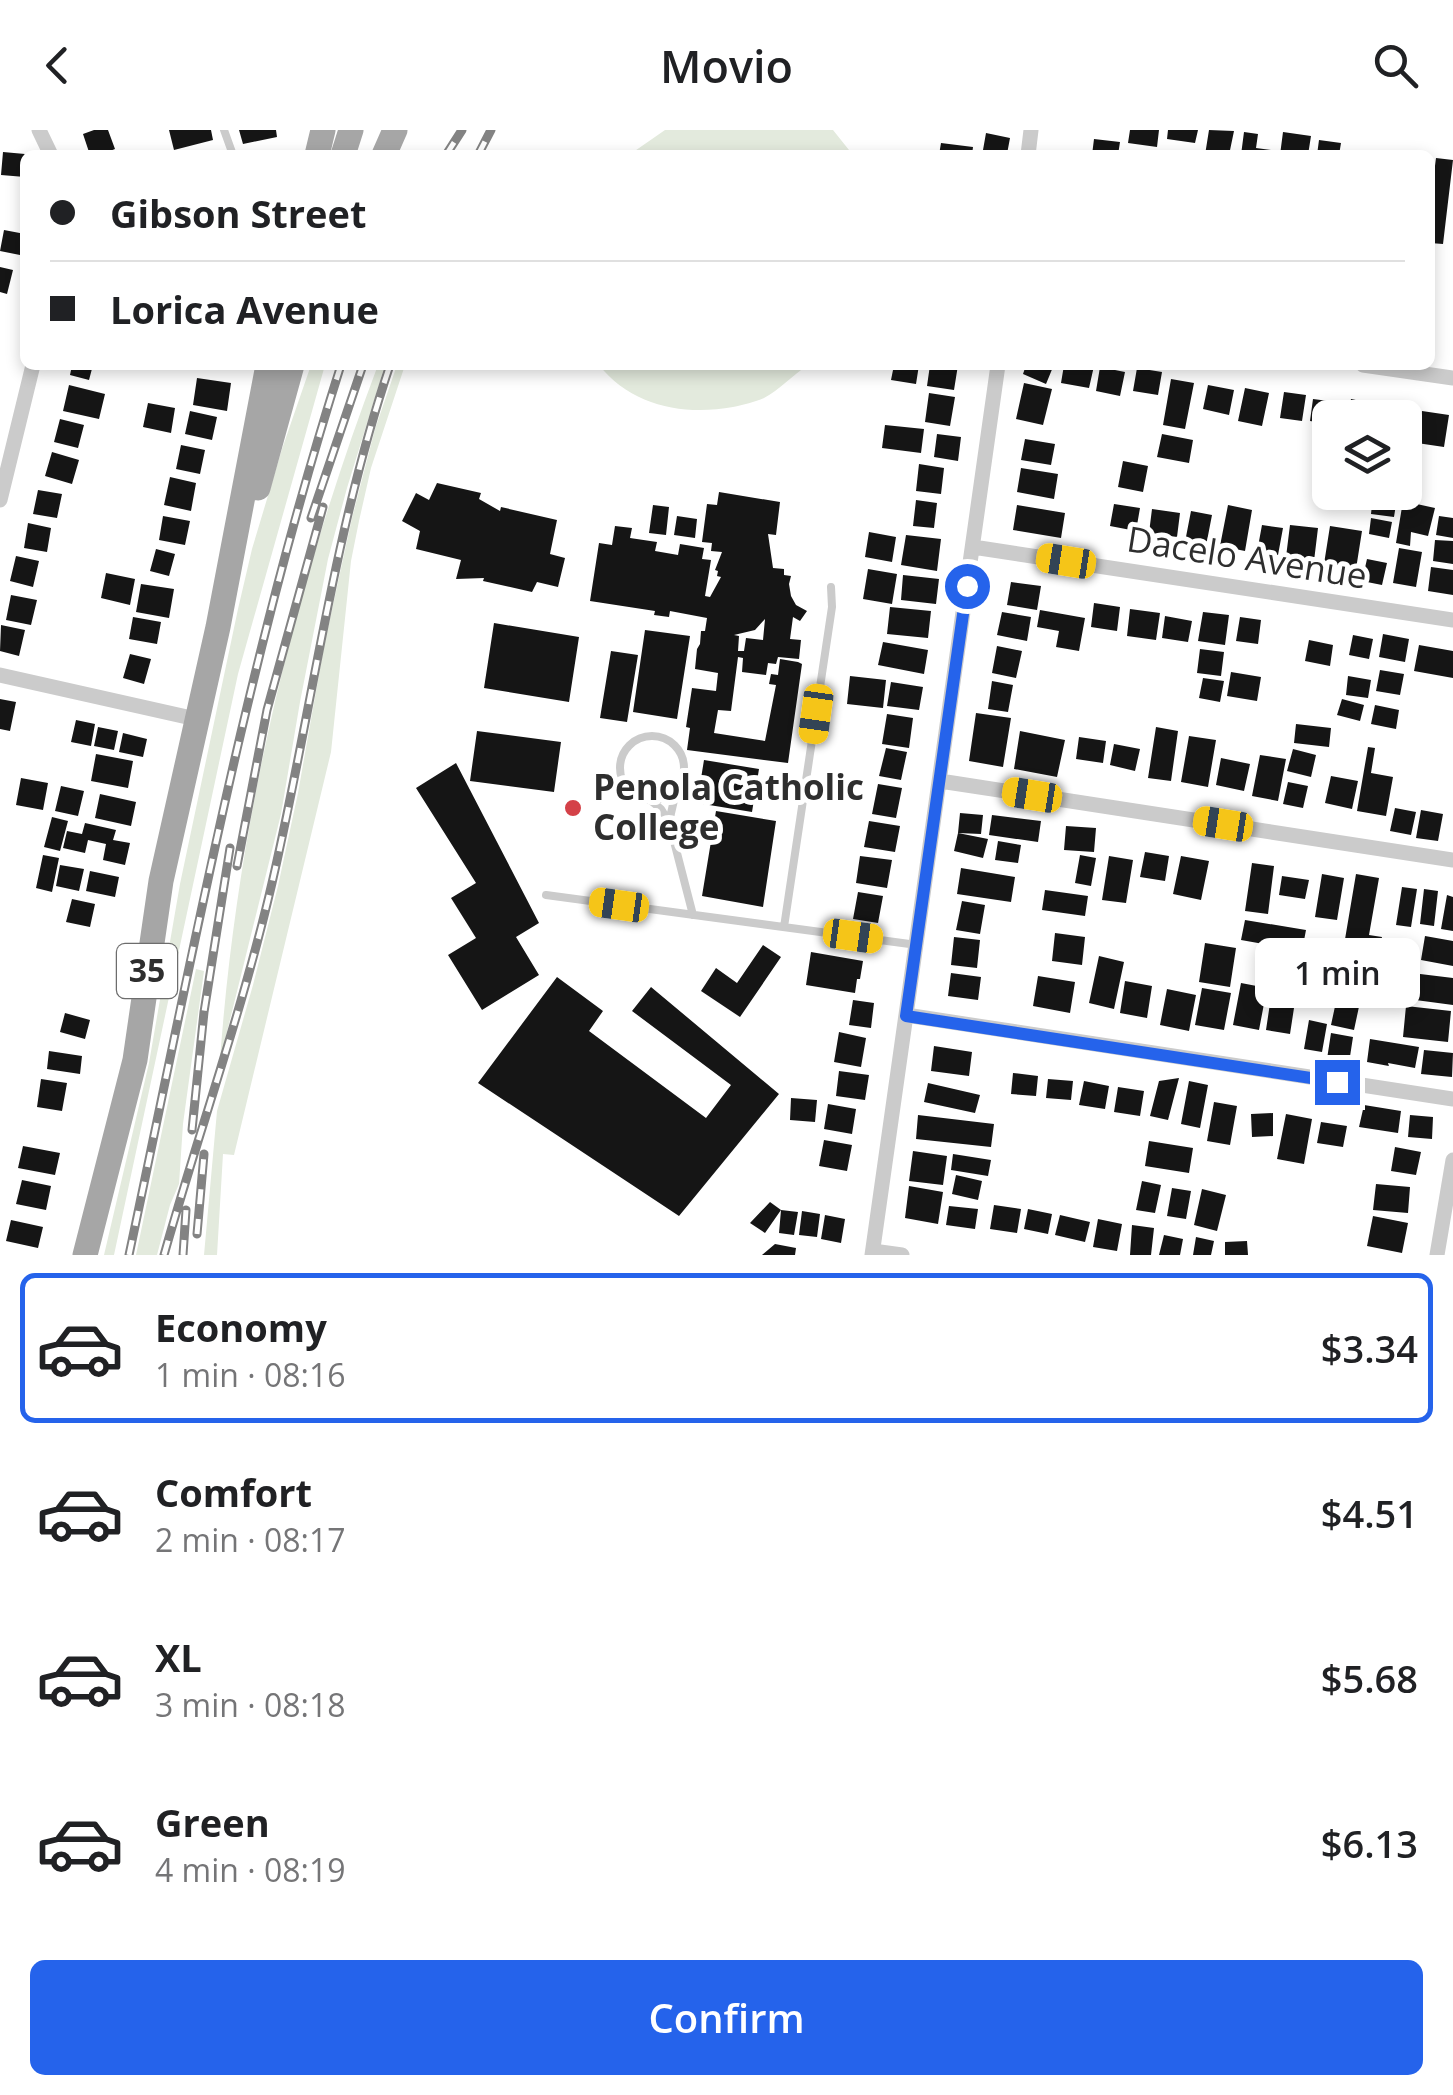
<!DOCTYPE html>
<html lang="en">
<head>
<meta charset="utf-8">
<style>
	body { margin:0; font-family:"Open Sans",sans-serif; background:#f2f2f2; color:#202124; height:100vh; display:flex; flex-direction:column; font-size:38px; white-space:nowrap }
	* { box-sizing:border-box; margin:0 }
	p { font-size:32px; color:#757577 }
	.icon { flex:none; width:55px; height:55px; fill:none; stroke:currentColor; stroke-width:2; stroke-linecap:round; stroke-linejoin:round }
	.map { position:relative; height:1125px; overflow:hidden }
	.panel { display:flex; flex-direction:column; background:#fff; flex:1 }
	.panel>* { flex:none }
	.hud { position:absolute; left:20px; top:20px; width:1415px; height:220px; border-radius:15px; box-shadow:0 5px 15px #0003; display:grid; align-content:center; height:220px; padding:0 30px; background:#fff }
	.buttons { position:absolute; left:1312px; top:270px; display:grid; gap:20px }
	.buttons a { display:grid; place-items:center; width:110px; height:110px; border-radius:15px; background:#fff; box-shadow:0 5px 15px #0003; font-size:50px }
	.end { position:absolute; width:45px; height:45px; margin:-22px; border:12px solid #2563eb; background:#fff; box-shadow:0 0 0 5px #fff }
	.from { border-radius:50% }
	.bubble { position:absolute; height:70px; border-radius:15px; background:#fff; box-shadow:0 5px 15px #0003; font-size:32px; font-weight:600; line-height:70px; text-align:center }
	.car { position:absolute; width:30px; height:60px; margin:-30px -15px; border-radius:12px; box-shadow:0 0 8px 2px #0007; background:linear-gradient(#f5c518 24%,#345 0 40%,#f5c518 0 76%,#345 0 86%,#f5c518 0) }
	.hud b { display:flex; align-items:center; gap:35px; height:95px; font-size:38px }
	.hud b+b { border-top:2px solid #e0e0e0 }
	.hud i { width:25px; height:25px; background:#202124 }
	ul { padding:18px 0 0; list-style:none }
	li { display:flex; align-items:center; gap:30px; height:150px; margin:0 20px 15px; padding:0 10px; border:5px solid transparent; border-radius:15px }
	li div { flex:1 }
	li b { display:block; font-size:38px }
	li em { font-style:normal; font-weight:600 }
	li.active { border-color:#2563eb }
	li>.icon { width:90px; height:90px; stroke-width:1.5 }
	.cta { display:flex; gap:20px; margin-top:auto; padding:20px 30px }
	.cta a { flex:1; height:115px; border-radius:15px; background:#2563eb; color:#fff; font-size:40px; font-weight:600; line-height:115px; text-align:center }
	header { display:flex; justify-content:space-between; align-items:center; height:130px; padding:0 30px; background:#fff; font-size:45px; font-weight:600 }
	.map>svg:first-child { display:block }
</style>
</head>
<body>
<header><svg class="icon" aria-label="back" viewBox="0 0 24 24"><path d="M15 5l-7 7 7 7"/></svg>Movio<svg class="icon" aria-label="search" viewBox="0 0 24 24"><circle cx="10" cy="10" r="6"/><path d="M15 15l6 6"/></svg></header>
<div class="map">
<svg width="1453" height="1125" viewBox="0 0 1453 1125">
	<rect width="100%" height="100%" fill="#fff"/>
	<path fill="#e3eadd" d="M665,0H833L853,25H629Z
		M311,235H325L238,544L114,1125H104L149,933L180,754L238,479L252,419L282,319Z
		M378,235H385L347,358L328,429L300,572L281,684L220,930C237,693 294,457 378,235Z
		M397,235H405L371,338L359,391L351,431L331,622L234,1025L223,1024L217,1125H204L217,981L253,855L278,756L298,663L324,516L352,388L375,299Z
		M599,235H808C793,245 779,260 764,268C755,272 743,275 733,277C684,286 631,276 599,235Z
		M196,839L204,841L183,994L179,1054L170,1075L157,1125H136Z"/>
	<path fill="#151515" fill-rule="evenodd" d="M94,0H108L115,19L100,25H90L83,4Z
		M169,0H211L213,10L174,20Z
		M239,0H276L277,7L243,14Z
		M1130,0H1159L1157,17L1128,13Z
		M1168,0H1198L1195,13L1167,9Z
		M1209,0L1234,1L1229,25H1205Z
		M1244,2L1258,4L1256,18L1271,20V25H1241Z
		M1283,2L1311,6L1308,25H1280Z
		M986,3L1010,8L1007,24L983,20Z
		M1094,9L1120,12L1118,25H1092Z
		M1319,10L1341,13L1339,25H1317Z
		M941,13L973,17L972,25H939Z
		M3,22L25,24V47L1,45Z
		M1436,28L1453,30L1443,114L1430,113V75Z
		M4,100L25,104V126L0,121Z
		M0,137L13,140L7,164L0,162Z
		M72,235H93L89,250L70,245Z
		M894,235H919L916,254L891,250Z
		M930,235H958L954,260L927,256Z
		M1026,235L1053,237L1046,254L1023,244Z
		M1064,235L1094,236L1089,258L1061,253Z
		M1100,237L1125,242L1120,266L1096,261Z
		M1137,238L1162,242L1158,265L1133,261Z
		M197,248L231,253L227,281L193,275Z
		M1171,249L1194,253L1185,299L1163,295Z
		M1024,253L1052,259L1043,295L1016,289Z
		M69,255L105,264L99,289L63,281Z
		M1208,255L1234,260L1229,285L1203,279Z
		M1245,258L1269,263L1262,296L1238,291Z
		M1284,262L1306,265L1302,291L1280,288Z
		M929,263L955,267L950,296L925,292Z
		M1313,269L1336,272L1334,288H1330V294L1310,291Z
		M1351,269L1375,274L1372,288H1347Z
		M148,273L175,278L171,303L143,297Z
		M190,281L217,287L212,310L185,304Z
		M1422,281L1449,285L1444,317L1417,313Z
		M60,289L84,295L78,318L54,312Z
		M885,295L924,299L921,323L882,318Z
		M937,304L961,307L958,331L934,327Z
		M1162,304L1193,310L1189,333L1157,327Z
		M1025,309L1055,314L1051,335L1021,330Z
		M181,315L205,320L200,344L176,339Z
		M52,322L79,330L72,354L45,346Z
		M1123,331L1148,336L1143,362L1118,357Z
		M919,334L944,338L941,364L916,361Z
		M1021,338L1058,344L1054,369L1017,362Z
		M170,347L196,353L191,381L164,375Z
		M437,353L481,363L479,369L500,381L501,377L557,390L550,424L565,428L558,457L537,452L532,462L483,451L484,448L456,449L461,430L416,419L420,401L402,391L416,363L429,370Z
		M38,360L62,364L57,388L33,384Z
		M719,362L780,372L776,405L768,404L773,438L784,439V445L791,446L789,454L791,466L796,475L807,481L800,491L793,487L790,509L801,510L799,529L778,527L776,534L768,533L766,545L742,542L743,528L738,527L731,581L718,580L714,603L765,611L776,555L769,554L771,544L778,545L780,529L798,532L802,534L788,633L687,620L690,598L686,597L692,558L716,561L718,543L695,539L697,519L700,514L701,501H705L707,488L670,481L669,487L654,485L655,481L590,471L599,413L612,415L615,396L632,398L630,408L657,412L655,421L678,425L680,414L704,418L702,429L711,430L705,466L710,467L721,447L717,446L718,441L715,440L722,422L711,421L712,413L702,412L707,374L717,375ZM765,489L763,510L746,508L744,521H738L739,506L734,505L755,500Z
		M1373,365L1397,368L1394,387L1371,384Z
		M916,370L937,373L934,398L913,396Z
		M1403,371L1435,378L1428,406L1411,402L1410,416L1396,413Z
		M1114,374L1140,378L1136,401L1110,396Z
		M653,375L669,377L666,405L649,403Z
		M1017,375L1065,383L1061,408L1013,400Z
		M1228,375L1252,380L1245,421L1220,416Z
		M1152,379L1180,383L1177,407L1149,403Z
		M1191,381L1212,385L1206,416L1185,412Z
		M163,386L190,391L185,415L159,410Z
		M677,386L697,389L695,408L674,405Z
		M1439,386L1453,388V408L1436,405Z
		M1371,388L1392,392L1389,408L1369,404Z
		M28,393L51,398L47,422L24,418Z
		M1262,395L1283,398L1278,425L1257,422Z
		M1290,395L1318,398L1314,431L1286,427Z
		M1330,396L1362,401L1356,439L1324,434Z
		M869,402L896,407L892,432L865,427Z
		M906,405L941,409L937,441L901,435Z
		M1435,410L1453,411V434L1433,431Z
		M1399,418L1422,422L1416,457L1393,453Z
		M156,419L175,424L169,446L150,441Z
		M16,426L39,431L33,457L10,451Z
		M1367,429L1387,433L1382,455L1362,451Z
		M1431,437L1453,440V465L1428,461Z
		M868,439L897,444L892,474L863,469Z
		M106,443L135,449L130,475L101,468Z
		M903,445L939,449L936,474L901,470Z
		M1011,452L1041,456L1037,480L1007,475Z
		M141,454L174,459L169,488L136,482Z
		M11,465L37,470L31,495L6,490Z
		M1094,473L1120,477L1117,501L1091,497Z
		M890,477L931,481L928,508L887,504Z
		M1130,479L1160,483L1156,510L1127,506Z
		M1040,480L1085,488L1079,521L1056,517L1059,501L1037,497Z
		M1002,482L1031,487L1027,511L997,505Z
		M1203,482L1229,485L1225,515L1198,511Z
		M1165,486L1192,491L1188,512L1162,508Z
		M133,487L161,492L157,514L129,509Z
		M1240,487L1261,490L1258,514L1236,511Z
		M494,493L579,507L569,572L484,558Z
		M1,495L25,500L19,526L0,521Z
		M645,500L690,506L677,589L633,582Z
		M1383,504L1409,509L1405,532L1379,527Z
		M1353,505L1373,509L1369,529L1349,525Z
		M1309,510L1333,515L1330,536L1305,531Z
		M883,512L928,520L924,544L878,535Z
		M1419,515L1453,521V548L1414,541Z
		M997,516L1022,521L1016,548L992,543Z
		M1200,519L1224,522L1221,546L1197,543Z
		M611,521L638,525L627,592L600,588Z
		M130,524L151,529L144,554L123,548Z
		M1380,540L1404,544L1400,565L1376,561Z
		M1231,542L1261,547L1257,571L1227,566Z
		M850,546L886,550L883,578L847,574Z
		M1348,546L1371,550L1368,568L1346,565Z
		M1203,548L1224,551L1220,572L1199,568Z
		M992,551L1013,555L1008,582L988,579Z
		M891,552L923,557L919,580L887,576Z
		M0,569L16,572L10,601L0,599Z
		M1342,569L1364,575L1360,591L1337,585Z
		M1375,575L1399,580L1396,599L1371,594Z
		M976,583L1011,588L1003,637L969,631Z
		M887,584L913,588L909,618L882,614Z
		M76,590L95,594L91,616L71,612Z
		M1296,594L1331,598L1329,617L1294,613Z
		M98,597L118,601L114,620L94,616Z
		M1156,597L1178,601L1171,651L1148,648Z
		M477,601L561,612L554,662L470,651Z
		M1020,601L1065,610L1057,647L1014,639Z
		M123,603L147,609L143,627L119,622Z
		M1189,606L1216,610L1208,657L1181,652Z
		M1079,607L1106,611L1103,633L1076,629Z
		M1114,614L1140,619L1135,641L1110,635Z
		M1368,617L1375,618L1371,643L1393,647L1386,686L1357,681Z
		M886,618L907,622L901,650L879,646Z
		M1293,619L1316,625L1311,647L1287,641Z
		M96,624L133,631L128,658L91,651Z
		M1260,625L1286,629L1278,671L1252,666Z
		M1221,628L1250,634L1244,661L1216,655Z
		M704,630L759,639L752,682L697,673Z
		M456,633L539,793L516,807L539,845L482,880L448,825L476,808L451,768L476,753L416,658Z
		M1331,646L1358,651L1352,679L1325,673Z
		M21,648L48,653L43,680L16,675Z
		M1288,652L1308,656L1303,678L1283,674Z
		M878,654L902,658L896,688L872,684Z
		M61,656L84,661L78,686L55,681Z
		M100,664L136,672L131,696L95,688Z
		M1395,678L1416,682L1411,705L1390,701Z
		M1421,680L1443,684L1438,711L1416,708Z
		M716,681L776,691L763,777L702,766Z
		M960,683L983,685L981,704L958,703Z
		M992,685L1041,691L1038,712L989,705Z
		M52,687L68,691L60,721L44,717Z
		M869,691L900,696L895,722L864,717Z
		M85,693L116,700L113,710L130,713L125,735L103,730L106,714L88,710L85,723L63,718L67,701L82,704Z
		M1066,696L1096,698L1094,722L1064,720Z
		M958,703L988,709L983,728L954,721Z
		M998,711L1021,715L1018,733L995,730Z
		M1145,722L1169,726L1165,751L1140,747Z
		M43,725L59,728L52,762L36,758Z
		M1080,725L1096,728L1091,756L1075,753Z
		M860,726L892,730L887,758L856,753Z
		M1109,726L1133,730L1126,773L1102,770Z
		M1181,726L1209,731L1201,770L1173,764Z
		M1252,733L1274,736L1268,784L1245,781Z
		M60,735L84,739L79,761L56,756Z
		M961,738L1015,747L1011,772L957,764Z
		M90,741L119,747L115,767L86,761Z
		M1322,744L1344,748L1337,790L1315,787Z
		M1356,744L1379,748L1369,805L1382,807L1377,834L1342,827Z
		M1282,746L1309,750L1305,769L1279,765Z
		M1402,757L1417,759L1411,797L1396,795Z
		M1424,759L1438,761L1434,796L1420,794Z
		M1045,760L1088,766L1085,786L1042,780Z
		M858,762L883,766L878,793L853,789Z
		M1447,765L1453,767V801L1441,799Z
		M72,769L95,774L90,797L66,792Z
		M962,771L985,775L980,804L956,800Z
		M1245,790L1306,800L1302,821L1241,810Z
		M1055,803L1085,807L1082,835L1052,831Z
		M1425,806L1453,811V836L1421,830Z
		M954,807L980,810L977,838L951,835Z
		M1205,813L1236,818L1230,857L1199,852Z
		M763,815L781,827L740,887L701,861L716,838L737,853Z
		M811,822L863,831L860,849H857L855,863L806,855Z
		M1099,826L1124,832L1114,879L1089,873Z
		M1308,833L1335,838L1331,860L1304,855Z
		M1339,834L1368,838L1364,863L1335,859Z
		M951,843L981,847L978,870L948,866Z
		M1412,843L1453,848V875L1408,869Z
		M1038,846L1075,852L1070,883L1033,876Z
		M557,847L603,881L589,901L706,988L731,955L632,881L651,857L779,964L679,1086L478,953Z
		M1125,851L1152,856L1147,888L1120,883Z
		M1241,853L1267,858L1259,900L1233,895Z
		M1202,858L1231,863L1224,900L1195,895Z
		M1167,859L1196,865L1189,901L1160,895Z
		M1272,860L1296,865L1290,904L1266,900Z
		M1337,867L1360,872L1354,900L1331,895Z
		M853,870L874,873L871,898L849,895Z
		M1406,876L1451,881L1448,912L1403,907Z
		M65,883L90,890L85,909L60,902Z
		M1309,890L1327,894L1322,922L1304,919Z
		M839,902L866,908L861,937L834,932Z
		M1331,903L1353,907L1349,933L1327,929Z
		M1370,909L1419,917L1415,938L1388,933L1389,936L1367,932Z
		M934,916L972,922L969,946L931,941Z
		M1424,920L1453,923L1452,947L1421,944Z
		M49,921L82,926L80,944L47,939Z
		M839,941L869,945L865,970L836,966Z
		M1013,943L1038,946L1036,966L1011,964Z
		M1179,948L1168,990L1150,986L1159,951Z
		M41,949L67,953L62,981L37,977Z
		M1048,949L1073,951L1071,970L1046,968Z
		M1084,951L1109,956L1105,979L1079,975Z
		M1189,951L1208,955L1200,998L1181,994Z
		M928,953L980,965L975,983L924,972Z
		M1118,957L1144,961L1140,986L1114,982Z
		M791,968L817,970L815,992L790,990Z
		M1214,972L1237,976L1230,1015L1207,1011Z
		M828,974L856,979L852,1004L824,999Z
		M1364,975L1401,981L1398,1003L1359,997Z
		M1273,983V1006L1252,1007L1251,984Z
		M1286,984L1312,989L1304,1034L1277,1029Z
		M918,985L994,994L991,1017L916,1009Z
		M1410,985L1433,987L1432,1009L1408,1007Z
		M1321,992L1347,996L1343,1017L1317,1013Z
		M824,1010L852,1015L847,1041L819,1036Z
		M1149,1011L1193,1018L1189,1043L1145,1036Z
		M23,1016L60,1023L55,1045L18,1038Z
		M1395,1017L1421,1022L1416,1045L1391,1041Z
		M913,1021L947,1026L943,1055L909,1051Z
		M953,1024L991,1030L988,1046L951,1040Z
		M956,1045L982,1051L978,1070L952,1064Z
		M22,1050L51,1056L46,1080L16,1074Z
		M1142,1051L1161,1055L1155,1083L1136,1080Z
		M1376,1054L1410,1057L1408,1083L1373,1080Z
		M909,1056L943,1062L938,1094L905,1088Z
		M1172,1058L1191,1061L1186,1089L1167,1086Z
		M1202,1059L1226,1065L1217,1101L1194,1095Z
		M770,1072L781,1080L765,1103L750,1093Z
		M994,1075L1021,1079L1017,1103L990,1099Z
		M949,1076L978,1079L975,1099L946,1095Z
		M1028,1079L1052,1084L1048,1104L1024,1099Z
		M781,1080L798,1082L794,1105L779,1103Z
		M802,1081L820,1084L817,1107L799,1105Z
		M825,1085L845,1089L841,1113L821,1109Z
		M1060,1085L1090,1092L1085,1112L1055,1105Z
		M1373,1086L1408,1093L1402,1123L1367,1116Z
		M1098,1089L1122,1094L1117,1121L1093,1117Z
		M11,1090L43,1097L38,1118L6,1111Z
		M1132,1095L1154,1098L1151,1125H1130Z
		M1164,1105L1183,1109L1180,1125H1159Z
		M1196,1107L1214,1111L1211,1125H1193Z
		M1247,1111L1248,1125H1225V1112Z
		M775,1114L796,1118L795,1125H762Z"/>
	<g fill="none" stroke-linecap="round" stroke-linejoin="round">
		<path stroke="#cbcbcb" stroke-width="8" d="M224,0L233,25
			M620 638a32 32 0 1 1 64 0a32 32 0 1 1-64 0Z
			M650,670L661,679L669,692L693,785
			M669,692L677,657
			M546,765L917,815
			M784,797L832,477L831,457"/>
		<path stroke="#cbcbcb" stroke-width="15" d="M39,0L51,25
			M1028,25L1031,0
			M1363,235L1453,248
			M0,370L33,235
			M973,417L1453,490
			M0,545L196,589
			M940,651L1453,730
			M906,885L1453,969
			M873,1121L902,1125
			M872,1125L998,235
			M1437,1125L1453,1030"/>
		<path stroke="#a6a6a6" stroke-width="25" d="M317,25L323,0
			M343,25L351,0
			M384,25L395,0
			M258,358L292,235
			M85,1125L135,930L161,751L218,497L268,235"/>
		<defs>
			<path id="rail" d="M446,25L462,0
				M478,25L491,0
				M311,388L363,235
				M237,736L267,580L323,377
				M192,1000L204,882L230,718
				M197,1104L204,1024
				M129,1125C192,827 248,526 341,235
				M164,1125C199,1001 243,879 272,753C312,580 333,404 390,235
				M183,1125L186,1080"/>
		</defs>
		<use href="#rail" stroke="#838383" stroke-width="9"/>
		<use href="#rail" stroke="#fff" stroke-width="5" stroke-dasharray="15" stroke-linecap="butt"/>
	</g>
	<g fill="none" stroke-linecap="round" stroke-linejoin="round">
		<path stroke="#2563eb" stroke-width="12" d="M967,456L906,886L1337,952"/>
	</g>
	<circle fill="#d44148" stroke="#fff" stroke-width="4" cx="573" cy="678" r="10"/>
	<g text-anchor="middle" stroke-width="10" stroke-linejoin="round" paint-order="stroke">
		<rect fill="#fff" stroke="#6d6d6d" stroke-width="2.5" x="117" y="814" width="60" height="54" rx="8"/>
		<g font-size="32" font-weight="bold" fill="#2e2e2e">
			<text x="147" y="852">35</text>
		</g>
		<g font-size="35" fill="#2e2e2e" stroke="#fff">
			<text transform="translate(1247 428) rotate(9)" y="12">Dacelo Avenue</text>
		</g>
		<g font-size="35" font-weight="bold" fill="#2e2e2e" stroke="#fff" text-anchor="start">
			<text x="593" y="670">Penola Catholic<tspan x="593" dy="40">College</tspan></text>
		</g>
	</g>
</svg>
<div class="buttons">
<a><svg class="icon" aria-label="layers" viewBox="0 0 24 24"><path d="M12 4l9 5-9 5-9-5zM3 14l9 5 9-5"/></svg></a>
</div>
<i class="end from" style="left:967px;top:456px"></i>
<i class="end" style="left:1337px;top:952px"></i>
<div class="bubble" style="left:1255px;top:808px;width:165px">1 min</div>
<i class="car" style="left:1066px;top:431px;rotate:279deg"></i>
<i class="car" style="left:816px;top:584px;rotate:188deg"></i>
<i class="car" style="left:1032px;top:665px;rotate:279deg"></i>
<i class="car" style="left:1223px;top:694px;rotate:279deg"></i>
<i class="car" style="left:619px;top:775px;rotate:278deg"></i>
<i class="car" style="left:853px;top:806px;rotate:98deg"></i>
<div class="hud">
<b><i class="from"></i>Gibson Street</b>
<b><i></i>Lorica Avenue</b>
</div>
</div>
<section class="panel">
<ul>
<li class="active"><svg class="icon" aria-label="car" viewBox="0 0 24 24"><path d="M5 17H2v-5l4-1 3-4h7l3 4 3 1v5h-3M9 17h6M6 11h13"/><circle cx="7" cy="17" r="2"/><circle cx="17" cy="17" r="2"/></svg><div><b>Economy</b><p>1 min · 08:16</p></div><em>$3.34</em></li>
<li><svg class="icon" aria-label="car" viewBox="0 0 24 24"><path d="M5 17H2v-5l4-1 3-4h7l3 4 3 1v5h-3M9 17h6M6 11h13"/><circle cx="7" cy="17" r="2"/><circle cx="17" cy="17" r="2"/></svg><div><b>Comfort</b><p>2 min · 08:17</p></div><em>$4.51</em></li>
<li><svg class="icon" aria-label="car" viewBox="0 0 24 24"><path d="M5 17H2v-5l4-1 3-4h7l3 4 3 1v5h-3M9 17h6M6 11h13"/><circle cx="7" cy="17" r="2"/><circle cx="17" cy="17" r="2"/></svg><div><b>XL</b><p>3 min · 08:18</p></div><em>$5.68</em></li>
<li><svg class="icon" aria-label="car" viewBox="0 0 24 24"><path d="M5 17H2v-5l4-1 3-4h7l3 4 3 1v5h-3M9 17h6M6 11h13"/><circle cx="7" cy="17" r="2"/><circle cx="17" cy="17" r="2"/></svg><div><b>Green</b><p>4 min · 08:19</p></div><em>$6.13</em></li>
</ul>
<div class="cta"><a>Confirm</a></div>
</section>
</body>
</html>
